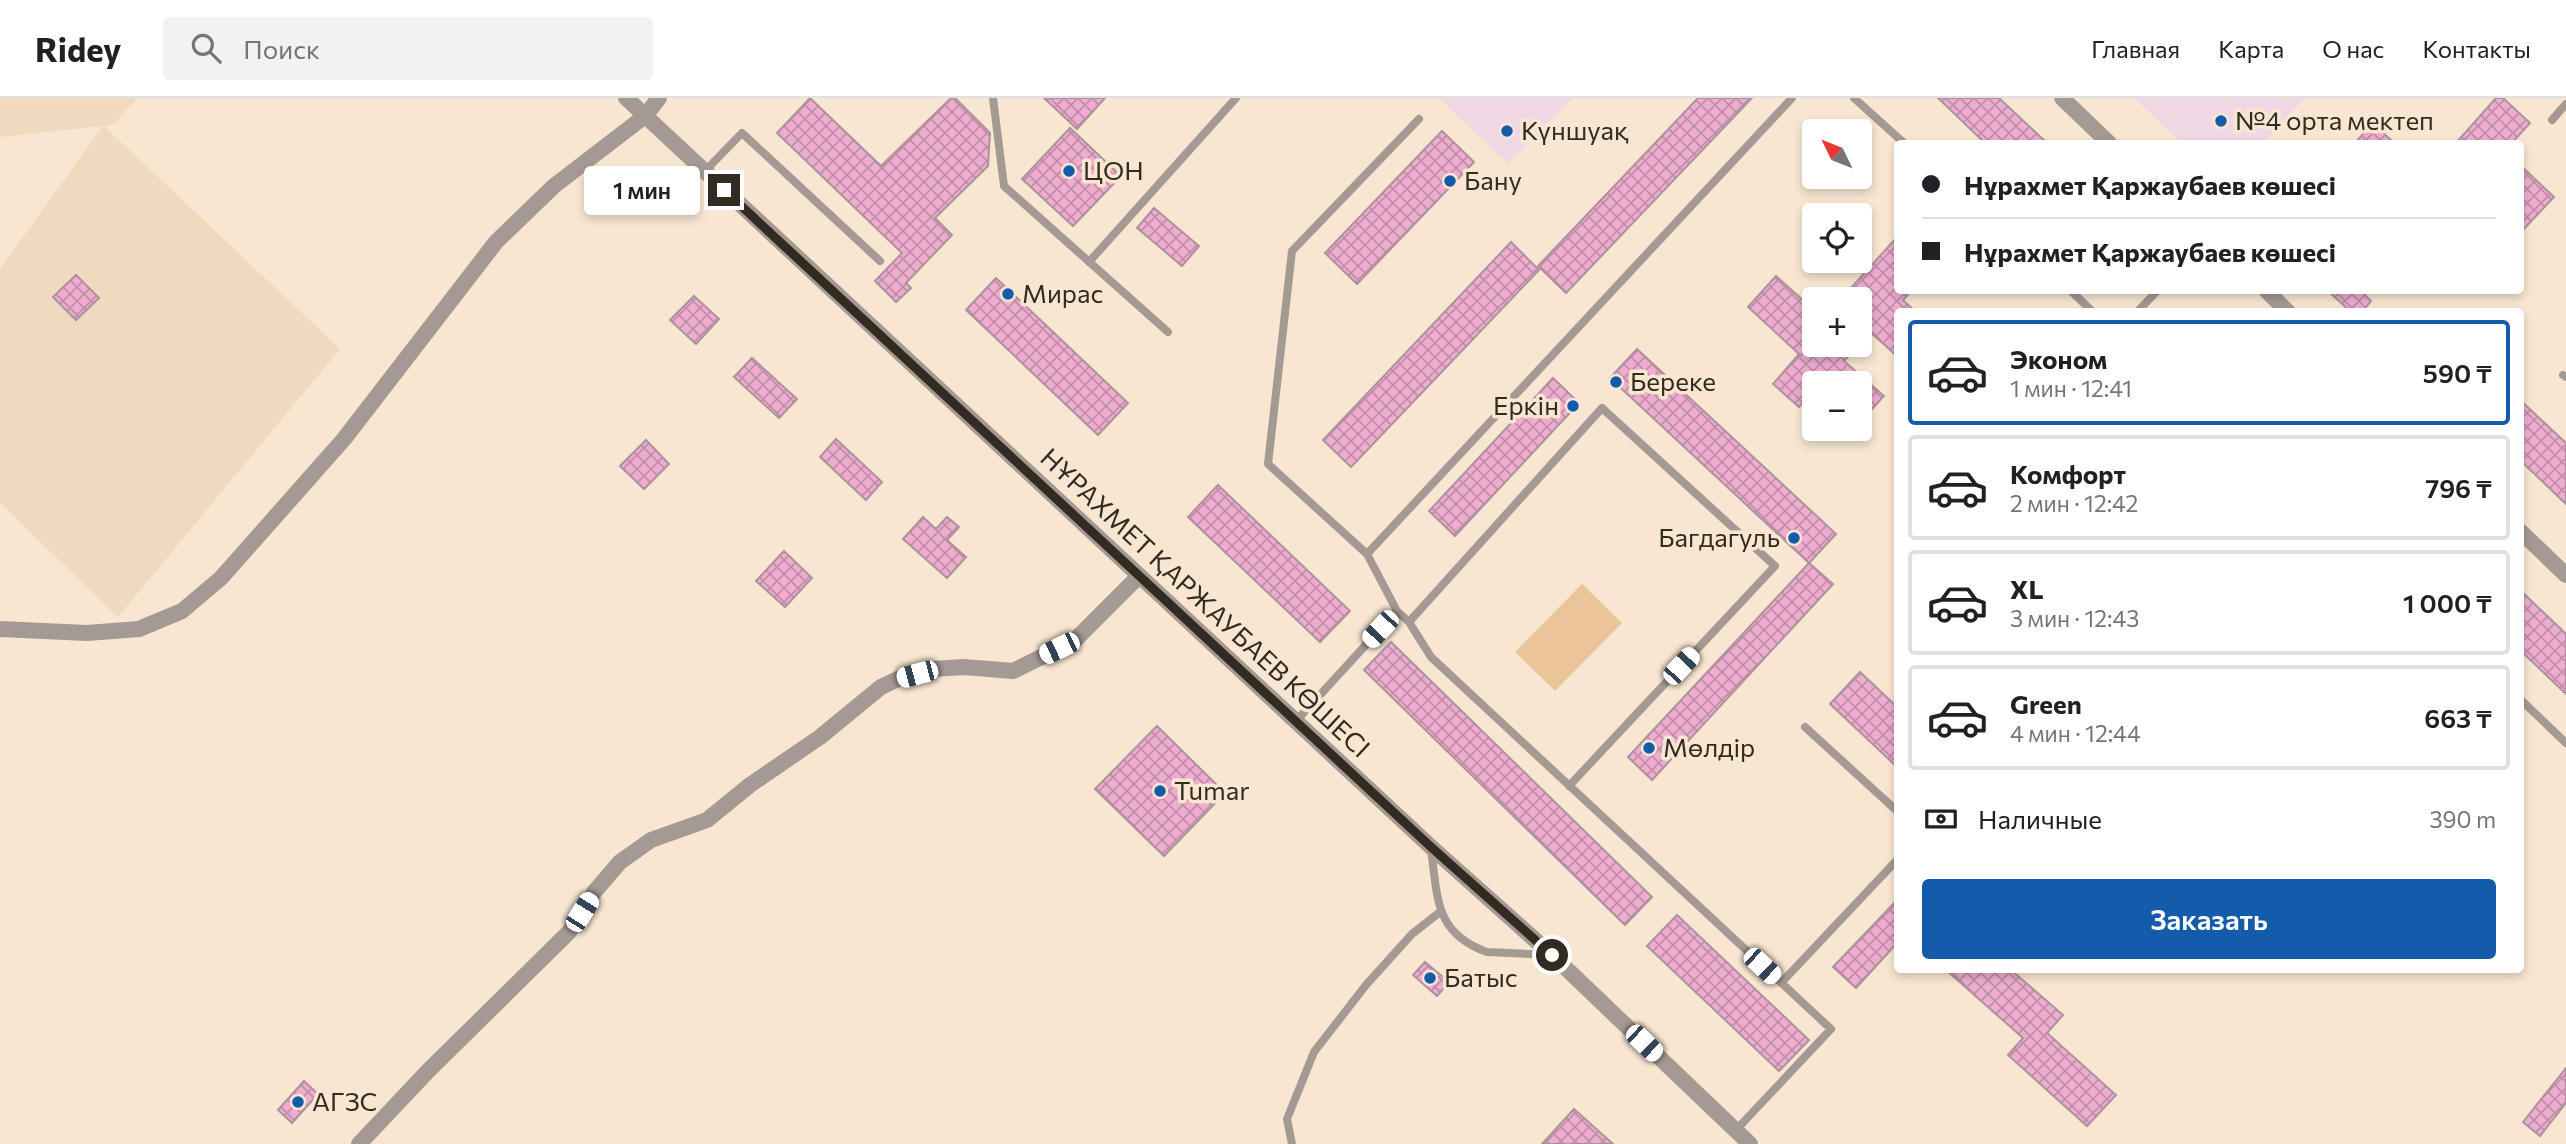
<!DOCTYPE html>
<html lang="ru">
<head>
<meta charset="utf-8">
<style>
	body { margin:0; font-family:Commissioner,sans-serif; background:#f2f2f2; color:#202124; height:100vh; display:flex; flex-direction:column; font-size:26px; white-space:nowrap }
	* { box-sizing:border-box; margin:0 }
	p { font-size:23px; color:#757577 }
	.icon { flex:none; width:38px; height:38px; fill:none; stroke:currentColor; stroke-width:2; stroke-linecap:round; stroke-linejoin:round }
	.map { position:relative; flex:1; overflow:hidden }
	.details { position:absolute; left:1894px; top:210px; width:630px; height:665px; display:flex; flex-direction:column; background:#fff; border-radius:7px; box-shadow:0 4px 10px #0003 }
	.details>* { flex:none }
	.banner { position:absolute; left:1894px; top:42px; width:630px; height:154px; border-radius:7px; box-shadow:0 4px 10px #0003; display:grid; align-content:center; height:154px; padding:0 28px; background:#fff }
	.needle { width:46px; rotate:313deg }
	.controls { position:absolute; left:1802px; top:21px; display:grid; gap:14px }
	.controls a { display:grid; place-items:center; width:70px; height:70px; border-radius:7px; background:#fff; box-shadow:0 4px 10px #0003; font-size:35px }
	.end { position:absolute; width:32px; height:32px; margin:-16px; border:9px solid #312b22; background:#fff; box-shadow:0 0 0 4px #fff }
	.from { border-radius:50% }
	.bubble { position:absolute; height:49px; border-radius:7px; background:#fff; box-shadow:0 4px 10px #0003; font-size:23px; font-weight:600; line-height:49px; text-align:center }
	.car { position:absolute; width:21px; height:42px; margin:-21px -10px; border-radius:9px; box-shadow:0 0 5px 2px #0007; background:linear-gradient(#fff 24%,#345 0 40%,#fff 0 76%,#345 0 86%,#fff 0) }
	.banner b { display:flex; align-items:center; gap:24px; height:66px; font-size:26px }
	.banner b+b { border-top:2px solid #e0e0e0 }
	.banner i { width:18px; height:18px; background:#202124 }
	ul { padding:12px 0 0; list-style:none }
	li { display:flex; align-items:center; gap:21px; height:105px; margin:0 14px 10px; padding:0 14px; border:4px solid #e0e0e0; border-radius:7px }
	li div { flex:1 }
	li b { display:block; font-size:26px }
	li em { font-style:normal; font-weight:600 }
	li.current { border-color:#145bab }
	li>.icon { width:63px; height:63px; stroke-width:1.5 }
	.pay { display:flex; align-items:center; gap:18px; height:77px; padding:0 28px; font-size:26px }
	.pay p { margin-inline-start:auto }
	.button { display:flex; gap:14px; margin-top:auto; padding:14px 28px }
	.button a { flex:1; height:80px; border-radius:7px; background:#145bab; color:#fff; font-size:28px; font-weight:600; line-height:80px; text-align:center }
	header { display:flex; align-items:center; gap:42px; box-sizing:border-box; height:98px; padding:0 35px; background:#fff; border-bottom:2px solid #e0e0e0 }
	header strong { font-size:33px }
	nav { display:flex; gap:38px; margin-inline-start:auto; font-size:24px }
	.search { width:490px; height:63px; background:#f2f2f2; display:flex; align-items:center; gap:18px; box-sizing:border-box; padding:0 24px; border-radius:7px; color:#757577; font-size:26px }
	.map>svg:first-child { display:block }
</style>
</head>
<body>
<header>
<strong>Ridey</strong>
<div class="search"><svg class="icon" aria-label="search" viewBox="0 0 24 24"><circle cx="10" cy="10" r="6"/><path d="M15 15l6 6"/></svg>Поиск</div>
<nav><a>Главная</a><a>Карта</a><a>О нас</a><a>Контакты</a></nav>
</header>
<div class="map">
<svg width="2566" height="1046" viewBox="0 0 2566 1046">
	<defs>
		<pattern id="building-cross-hatch" width="8" height="8" patternUnits="userSpaceOnUse" patternTransform="scale(1.75)"><rect width="8" height="8" fill="#eeadcf"/><path d="M0 0l8 8M0 8l8-8" fill="none" stroke="#c18da8"/></pattern>
	</defs>
	<rect width="100%" height="100%" fill="#f8e6d1"/>
	<path fill="#f0d9bf" d="M0,0H137L114,26L104,28L340,251L118,519L0,405V171L103,28L0,39Z"/>
	<path fill="#efd8e4" d="M1439,0H1573L1508,66Z
		M2134,0H2305L2262,46L2182,45Z"/>
	<path fill="#eac59a" d="M1582,486L1622,525L1555,593L1515,554Z"/>
	<path fill="url(#building-cross-hatch)" stroke="#ac929f" stroke-width="2" d="M810,0L881,68L951,0H955L990,35L988,68L935,120L952,137L906,185L911,190L896,204L875,183L902,155L777,35Z
		M1044,0H1105L1077,31Z
		M1698,0H1752L1566,195L1538,168Z
		M1938,0H1999L2048,46H1986Z
		M2496,0H2503L2530,25L2511,46H2455Z
		M2373,25L2395,46H2354Z
		M1070,30L1121,78L1073,128L1022,81Z
		M1442,33L1474,64L1357,186L1325,155Z
		M2520,67L2554,99L2520,135Z
		M1154,110L1199,148L1182,168L1137,130Z
		M1897,139V192H1912L1903,202L1916,214H1897V258L1870,234L1860,245V201H1841Z
		M1511,144L1539,172L1351,369L1323,342Z
		M76,177L99,200L76,222L53,199Z
		M1776,178L1815,213V247H1859L1844,263L1884,298L1860,324V285H1815V291L1799,309L1773,286L1799,256L1748,209Z
		M996,180L1128,305L1098,337L966,212Z
		M2327,192H2360L2371,203L2362,214H2351Z
		M694,198L719,221L696,246L670,222Z
		M1637,251L1836,436L1809,465L1610,280Z
		M752,260L797,301L779,320L734,279Z
		M1553,280L1579,305L1455,438L1429,413Z
		M2520,302L2566,345V406L2520,362Z
		M836,341L882,384L866,402L820,359Z
		M646,342L669,366L644,391L620,368Z
		M1218,387L1350,513L1320,544L1188,419Z
		M923,419L936,431L947,419L959,429L947,442L966,459L947,480L903,441Z
		M784,453L812,480L785,509L756,483Z
		M1809,465L1833,486L1652,682L1628,659Z
		M2520,492L2566,536V596L2520,552Z
		M1391,544L1652,799L1625,827L1364,572Z
		M1860,574L1897,609V669L1830,606Z
		M1157,628L1225,695L1164,758L1095,691Z
		M1897,802V845L1856,890L1833,869Z
		M1677,817L1809,942L1779,973L1647,848Z
		M1425,864L1449,884L1437,898L1413,877Z
		M1946,872H2011L2063,917L2047,935L2116,997L2087,1028L2008,957L2023,940Z
		M2566,970V1005L2540,1038L2523,1024Z
		M304,983L318,996L292,1025L278,1012Z
		M1574,1011L1613,1046H1542Z"/>
	<g fill="none" stroke-linecap="round" stroke-linejoin="round">
		<path stroke="#a49993" stroke-width="8" d="M993,0L1004,88L1168,234
			M1854,0L1905,46
			M2552,22L2566,6
			M704,74L742,35L880,163
			M1089,164L1236,0
			M2070,192L2093,214
			M2137,214L2158,192
			M2563,277L2566,279
			M1367,456L1792,0
			M1397,513L1367,456L1268,366L1292,153L1419,21
			M1409,524L1602,310L1775,468L1569,688
			M2520,601L2566,645
			M1296,623L1397,513L1409,524L1431,559L1831,931L1736,1032
			M1805,629L1897,713
			M1431,752C1438,799 1434,835 1487,854L1550,857
			M1781,885L1897,762
			M1292,1046L1287,1021L1314,954L1366,887L1412,836L1440,814"/>
		<path stroke="#a49993" stroke-width="16" d="M626,0L1431,749L1552,857L1750,1046
			M2062,0L2110,46
			M2266,192L2288,214
			M2520,433L2566,477
			M0,531L87,535L139,531L182,513L221,480L344,341L496,144L554,88L645,18L659,0
			M359,1046L428,973L569,834L595,793L620,764L651,742L707,722L750,687L820,639L881,589L900,580L933,571L964,569L1013,573L1074,543L1139,478"/>
	</g>
	<g fill="none" stroke-linecap="round" stroke-linejoin="round">
		<path stroke="#312b22" stroke-width="9" d="M724,92L1431,749L1552,857"/>
	</g>
	<g fill="#145bab" stroke="#f8e6d1" stroke-width="2.5">
		<circle cx="2221" cy="23" r="7"/>
		<circle cx="1507" cy="33" r="7"/>
		<circle cx="1069" cy="73" r="7"/>
		<circle cx="1450" cy="83" r="7"/>
		<circle cx="1008" cy="196" r="7"/>
		<circle cx="1616" cy="284" r="7"/>
		<circle cx="1573" cy="308" r="7"/>
		<circle cx="1794" cy="440" r="7"/>
		<circle cx="1649" cy="650" r="7"/>
		<circle cx="1160" cy="693" r="7"/>
		<circle cx="1430" cy="880" r="7"/>
		<circle cx="298" cy="1004" r="7"/>
	</g>
	<g text-anchor="middle" stroke-width="7" stroke-linejoin="round" paint-order="stroke">
		<g font-size="26" fill="#312b22" stroke="#f8e6d1" text-anchor="start">
			<text x="2235" y="32">№4 орта мектеп</text>
			<text x="1521" y="42">Күншуақ</text>
			<text x="1083" y="82">ЦОН</text>
			<text x="1464" y="92">Бану</text>
			<text x="1022" y="205">Мирас</text>
			<text x="1630" y="293">Береке</text>
			<text x="1559" y="317" text-anchor="end">Еркін</text>
			<text x="1780" y="449" text-anchor="end">Багдагуль</text>
			<text x="1663" y="659">Мөлдір</text>
			<text x="1174" y="702">Tumar</text>
			<text x="1444" y="889">Батыс</text>
			<text x="312" y="1013">АГЗС</text>
		</g>
		<g font-size="26" fill="#312b22" stroke="#f8e6d1">
			<text transform="translate(1205 505) rotate(43)" y="9">НҰРАХМЕТ ҚАРЖАУБАЕВ КӨШЕСІ</text>
		</g>
	</g>
</svg>
<div class="controls">
<a><svg class="needle" viewBox="-14 -14 28 28"><path d="M0-13l5 13h-10z" fill="#e53935"/><path d="M0 13l5-13h-10z" fill="#757577"/></svg></a>
<a><svg class="icon" aria-label="locate" viewBox="0 0 24 24"><circle cx="12" cy="12" r="6"/><path d="M12 2v4M12 18v4M2 12h4M18 12h4"/></svg></a>
<a>+</a>
<a>−</a>
</div>
<i class="end from" style="left:1552px;top:857px"></i>
<i class="end" style="left:724px;top:92px"></i>
<div class="bubble" style="left:584px;top:68px;width:116px">1 мин</div>
<i class="car" style="left:1380px;top:531px;rotate:223deg"></i>
<i class="car" style="left:1059px;top:550px;rotate:244deg"></i>
<i class="car" style="left:1681px;top:568px;rotate:43deg"></i>
<i class="car" style="left:917px;top:576px;rotate:255deg"></i>
<i class="car" style="left:582px;top:814px;rotate:32deg"></i>
<i class="car" style="left:1762px;top:868px;rotate:133deg"></i>
<i class="car" style="left:1644px;top:945px;rotate:134deg"></i>
<div class="banner">
<b><i class="from"></i>Нұрахмет Қаржаубаев көшесі</b>
<b><i></i>Нұрахмет Қаржаубаев көшесі</b>
</div>
<section class="details">
<ul>
<li class="current"><svg class="icon" aria-label="car" viewBox="0 0 24 24"><path d="M5 17H2v-5l4-1 3-4h7l3 4 3 1v5h-3M9 17h6M6 11h13"/><circle cx="7" cy="17" r="2"/><circle cx="17" cy="17" r="2"/></svg><div><b>Эконом</b><p>1 мин · 12:41</p></div><em>590 ₸</em></li>
<li><svg class="icon" aria-label="car" viewBox="0 0 24 24"><path d="M5 17H2v-5l4-1 3-4h7l3 4 3 1v5h-3M9 17h6M6 11h13"/><circle cx="7" cy="17" r="2"/><circle cx="17" cy="17" r="2"/></svg><div><b>Комфорт</b><p>2 мин · 12:42</p></div><em>796 ₸</em></li>
<li><svg class="icon" aria-label="car" viewBox="0 0 24 24"><path d="M5 17H2v-5l4-1 3-4h7l3 4 3 1v5h-3M9 17h6M6 11h13"/><circle cx="7" cy="17" r="2"/><circle cx="17" cy="17" r="2"/></svg><div><b>XL</b><p>3 мин · 12:43</p></div><em>1 000 ₸</em></li>
<li><svg class="icon" aria-label="car" viewBox="0 0 24 24"><path d="M5 17H2v-5l4-1 3-4h7l3 4 3 1v5h-3M9 17h6M6 11h13"/><circle cx="7" cy="17" r="2"/><circle cx="17" cy="17" r="2"/></svg><div><b>Green</b><p>4 мин · 12:44</p></div><em>663 ₸</em></li>
</ul>
<div class="pay"><svg class="icon" aria-label="cash" viewBox="0 0 24 24"><path d="M3 7h18v10H3z"/><circle cx="12" cy="12" r="2"/></svg>Наличные<p>390 m</p></div>
<div class="button"><a>Заказать</a></div>
</section>
</div>
</body>
</html>
